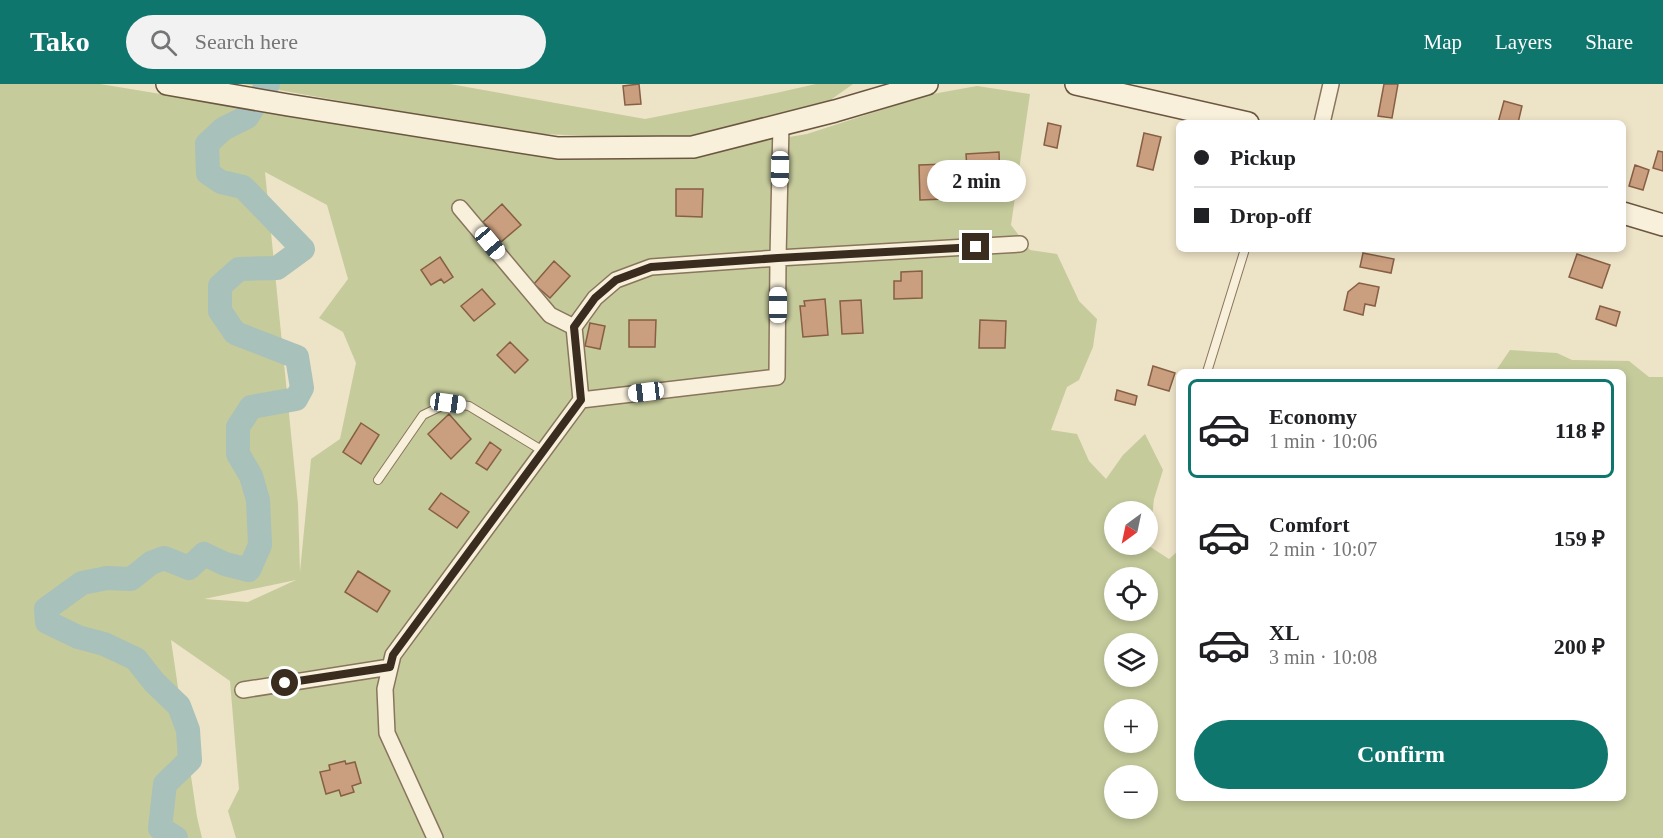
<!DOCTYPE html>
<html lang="en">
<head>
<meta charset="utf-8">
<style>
	body { margin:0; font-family:Georgia,serif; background:#f2f2f2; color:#202124; height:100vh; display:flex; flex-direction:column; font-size:22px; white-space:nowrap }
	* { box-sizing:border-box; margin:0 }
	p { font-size:20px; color:#757577 }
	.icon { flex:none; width:33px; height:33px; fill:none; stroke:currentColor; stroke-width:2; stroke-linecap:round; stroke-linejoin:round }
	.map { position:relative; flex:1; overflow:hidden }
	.drawer { position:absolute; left:1176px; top:285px; width:450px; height:432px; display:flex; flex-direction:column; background:#fff; border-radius:9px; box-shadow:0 3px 9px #0003 }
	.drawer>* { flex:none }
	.hud { position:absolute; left:1176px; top:36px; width:450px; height:132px; border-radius:9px; box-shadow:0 3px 9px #0003; display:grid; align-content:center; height:132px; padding:0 18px; background:#fff }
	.needle { width:39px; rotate:213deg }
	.fabs { position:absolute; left:1104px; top:417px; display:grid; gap:12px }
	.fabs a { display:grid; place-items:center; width:54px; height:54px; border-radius:50%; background:#fff; box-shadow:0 3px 9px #0003; font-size:30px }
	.end { position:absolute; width:27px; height:27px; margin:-14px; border:8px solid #3a2d20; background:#fff; box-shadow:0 0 0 3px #fff }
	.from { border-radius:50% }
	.bubble { position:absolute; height:42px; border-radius:21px; background:#fff; box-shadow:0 3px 9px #0003; font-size:20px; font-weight:800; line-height:42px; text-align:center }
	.car { position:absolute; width:18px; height:36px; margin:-18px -9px; border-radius:8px; box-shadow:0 0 4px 2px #0007; background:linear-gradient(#fff 24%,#345 0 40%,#fff 0 76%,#345 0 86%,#fff 0) }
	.hud b { display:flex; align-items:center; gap:21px; height:57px; font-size:22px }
	.hud b+b { border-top:2px solid #e0e0e0 }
	.hud i { width:15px; height:15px; background:#202124 }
	ul { padding:10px 0 0; list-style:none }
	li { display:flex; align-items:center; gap:18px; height:99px; margin:0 12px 9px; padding:0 6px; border:3px solid transparent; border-radius:9px }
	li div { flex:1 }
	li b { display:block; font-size:22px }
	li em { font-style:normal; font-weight:800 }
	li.on { border-color:#0f766e }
	li>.icon { width:54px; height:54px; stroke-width:1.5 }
	.action { display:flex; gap:12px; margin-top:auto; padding:12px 18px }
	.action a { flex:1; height:69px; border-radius:36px; background:#0f766e; color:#fff; font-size:24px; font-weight:800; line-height:69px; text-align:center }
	header { display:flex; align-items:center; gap:36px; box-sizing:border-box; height:84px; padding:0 30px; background:#0f766e; color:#fff }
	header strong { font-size:28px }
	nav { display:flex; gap:33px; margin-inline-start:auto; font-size:21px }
	.search { width:420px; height:54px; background:#f2f2f2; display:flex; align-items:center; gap:15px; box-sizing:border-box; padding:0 21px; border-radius:33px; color:#757577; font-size:22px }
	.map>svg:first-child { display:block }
</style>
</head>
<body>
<header>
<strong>Tako</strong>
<div class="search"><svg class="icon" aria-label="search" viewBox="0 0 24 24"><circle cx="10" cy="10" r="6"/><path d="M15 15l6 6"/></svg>Search here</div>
<nav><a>Map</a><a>Layers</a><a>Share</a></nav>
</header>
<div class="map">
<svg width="1663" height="754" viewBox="0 0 1663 754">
	<rect width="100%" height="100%" fill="#ede3c7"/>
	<path fill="#c5cb9b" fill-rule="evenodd" d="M0,0H100L258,26L692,69L807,50L927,11L977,2L1030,10L1011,141L1030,166L1057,170L1079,217L1097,235L1093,263L1079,296L1067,303L1051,346L1077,350L1089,377L1106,395L1123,371L1145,350L1163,386L1154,415L1149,462L1169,475L1179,466V714H1623V288H1495L1510,266L1557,269L1572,276L1629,277L1649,293H1663V754H236L228,727L239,705L230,597L171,556L197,733L202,754H0ZM265,88L327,121L348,195L319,234L343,248L356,279L340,355L311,375L300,488L298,420ZM1114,428H1148V460H1114ZM1114,494H1148V526H1114ZM296,496L248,518L204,515ZM1114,560H1148V592H1114ZM1114,626H1148V658H1114ZM1114,692H1148V724H1114Z
		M245,0H450L645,35L776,9L816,0H853L822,22L690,56L518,49Z"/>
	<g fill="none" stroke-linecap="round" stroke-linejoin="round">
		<path stroke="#a8c1ba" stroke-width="24" d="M176,754L160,744L165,700L190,676L188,646L179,622L154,598L136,575L104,560L78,553L47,538L46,525L82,499L107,494L131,495L151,479L164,474L189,484L204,470L225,480L249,486L260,461L258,416L251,392L238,370V343L251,323L296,315L302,304L297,273L235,249L220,227V202L239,185L277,184L303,165L243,103L221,98L208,89L207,60L223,45L247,33L268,0"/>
	</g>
	<path fill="#ca9f7f" stroke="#875f44" stroke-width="1.5" d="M639,0L641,20L625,21L623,2Z
		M1384,0H1398L1392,34L1378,32Z
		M1504,17L1522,22L1518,39H1498Z
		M1048,39L1061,42L1057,64L1044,61Z
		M1144,49L1161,53L1153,86L1137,82Z
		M1658,67L1663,68V87L1653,84Z
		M999,68L1000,98L968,99L966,70Z
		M948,80V98H943L944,115L920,116L919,81Z
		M1635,81L1649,86L1643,106L1629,102Z
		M676,105H703L702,133L676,132Z
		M502,120L521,141L501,158L483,138Z
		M1363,169L1394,175L1391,189L1360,183Z
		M1577,170L1610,181L1602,204L1569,193Z
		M440,173L453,193L444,199L441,195L431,201L421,186Z
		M554,177L570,192L550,214L534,200Z
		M922,187V214L894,215V197H901V188Z
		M1359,199L1379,203L1375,222L1365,220L1363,231L1344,226L1348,208Z
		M482,205L495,220L474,237L461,222Z
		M825,215L828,251L803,253L800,222H805L804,217Z
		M861,216L863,249L842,250L840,217Z
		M1600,222L1620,228L1616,242L1596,235Z
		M629,236H656L655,263H629Z
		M980,236L1006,237L1005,264H979Z
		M590,239L605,242L600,265L585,262Z
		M510,258L528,276L515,289L497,271Z
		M1153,282L1175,289L1169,307L1148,301Z
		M1117,306L1137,312L1135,321L1115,316Z
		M449,330L471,355L451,375L428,350Z
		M361,339L379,351L361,380L343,368Z
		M490,358L501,366L487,386L476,379Z
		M441,409L469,428L457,444L429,425Z
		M358,487L390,507L377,528L345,508Z
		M345,677L346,680L355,678L361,699L352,702L354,708L341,712L339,706L326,710L320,688L330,686L329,681Z"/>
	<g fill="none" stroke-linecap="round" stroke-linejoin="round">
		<defs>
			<path id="service" d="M1207,288L1245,165
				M378,396L423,331L448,319L469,322L543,367"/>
			<path id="minor" d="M1322,39L1331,0
				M460,124L550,231L574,243
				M581,316L777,293L778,174L781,40
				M243,606L390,583
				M435,754L387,649L385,605L393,571L581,316L574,243L595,214L616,196L651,183L778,174L1020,160"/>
			<path id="secondary" d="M167,0L288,21L558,64L693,63L835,27L927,0
				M1076,0L1248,39
				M1623,129L1663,141"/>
		</defs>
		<use href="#service" stroke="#89755d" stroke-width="10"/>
		<use href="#minor" stroke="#89755d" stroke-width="18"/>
		<use href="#secondary" stroke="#6b5640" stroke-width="24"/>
		<use href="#service" stroke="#f8f0db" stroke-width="8"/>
		<use href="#minor" stroke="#f8f0db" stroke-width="15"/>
		<use href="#secondary" stroke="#f8f0db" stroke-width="21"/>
	</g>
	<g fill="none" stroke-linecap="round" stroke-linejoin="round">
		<path stroke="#3a2d20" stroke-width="8" d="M285,599L390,583L393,571L581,316L574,243L595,214L616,196L651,183L778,174L976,163"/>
	</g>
</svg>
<div class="fabs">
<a><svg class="needle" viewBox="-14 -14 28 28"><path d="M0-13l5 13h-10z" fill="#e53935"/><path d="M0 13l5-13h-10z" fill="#757577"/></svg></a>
<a><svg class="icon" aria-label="locate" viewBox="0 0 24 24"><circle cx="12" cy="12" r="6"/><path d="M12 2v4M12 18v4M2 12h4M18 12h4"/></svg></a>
<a><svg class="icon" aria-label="layers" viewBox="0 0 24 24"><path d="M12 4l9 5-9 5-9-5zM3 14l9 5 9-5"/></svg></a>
<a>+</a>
<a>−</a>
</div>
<i class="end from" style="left:285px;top:599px"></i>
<i class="end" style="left:976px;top:163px"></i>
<div class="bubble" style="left:927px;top:76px;width:99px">2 min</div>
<i class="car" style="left:780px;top:85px;rotate:181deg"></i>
<i class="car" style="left:490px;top:159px;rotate:140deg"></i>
<i class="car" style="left:778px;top:221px;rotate:0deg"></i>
<i class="car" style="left:646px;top:308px;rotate:263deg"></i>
<i class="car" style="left:448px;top:319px;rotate:98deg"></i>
<div class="hud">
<b><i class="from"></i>Pickup</b>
<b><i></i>Drop-off</b>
</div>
<section class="drawer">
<ul>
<li class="on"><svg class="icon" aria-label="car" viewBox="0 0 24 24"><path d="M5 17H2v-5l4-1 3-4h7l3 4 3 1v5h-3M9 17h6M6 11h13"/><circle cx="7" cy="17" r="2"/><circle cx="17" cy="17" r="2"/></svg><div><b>Economy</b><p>1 min · 10:06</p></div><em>118 ₽</em></li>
<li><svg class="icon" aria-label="car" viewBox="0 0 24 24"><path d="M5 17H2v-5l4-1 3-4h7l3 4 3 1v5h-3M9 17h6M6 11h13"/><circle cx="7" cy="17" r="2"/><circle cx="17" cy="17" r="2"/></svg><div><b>Comfort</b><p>2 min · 10:07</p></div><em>159 ₽</em></li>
<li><svg class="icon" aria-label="car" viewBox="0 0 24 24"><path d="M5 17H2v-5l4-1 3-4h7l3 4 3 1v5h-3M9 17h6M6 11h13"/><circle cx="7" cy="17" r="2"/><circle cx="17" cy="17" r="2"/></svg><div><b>XL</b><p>3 min · 10:08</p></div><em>200 ₽</em></li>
</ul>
<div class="action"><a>Confirm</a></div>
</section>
</div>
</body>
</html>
